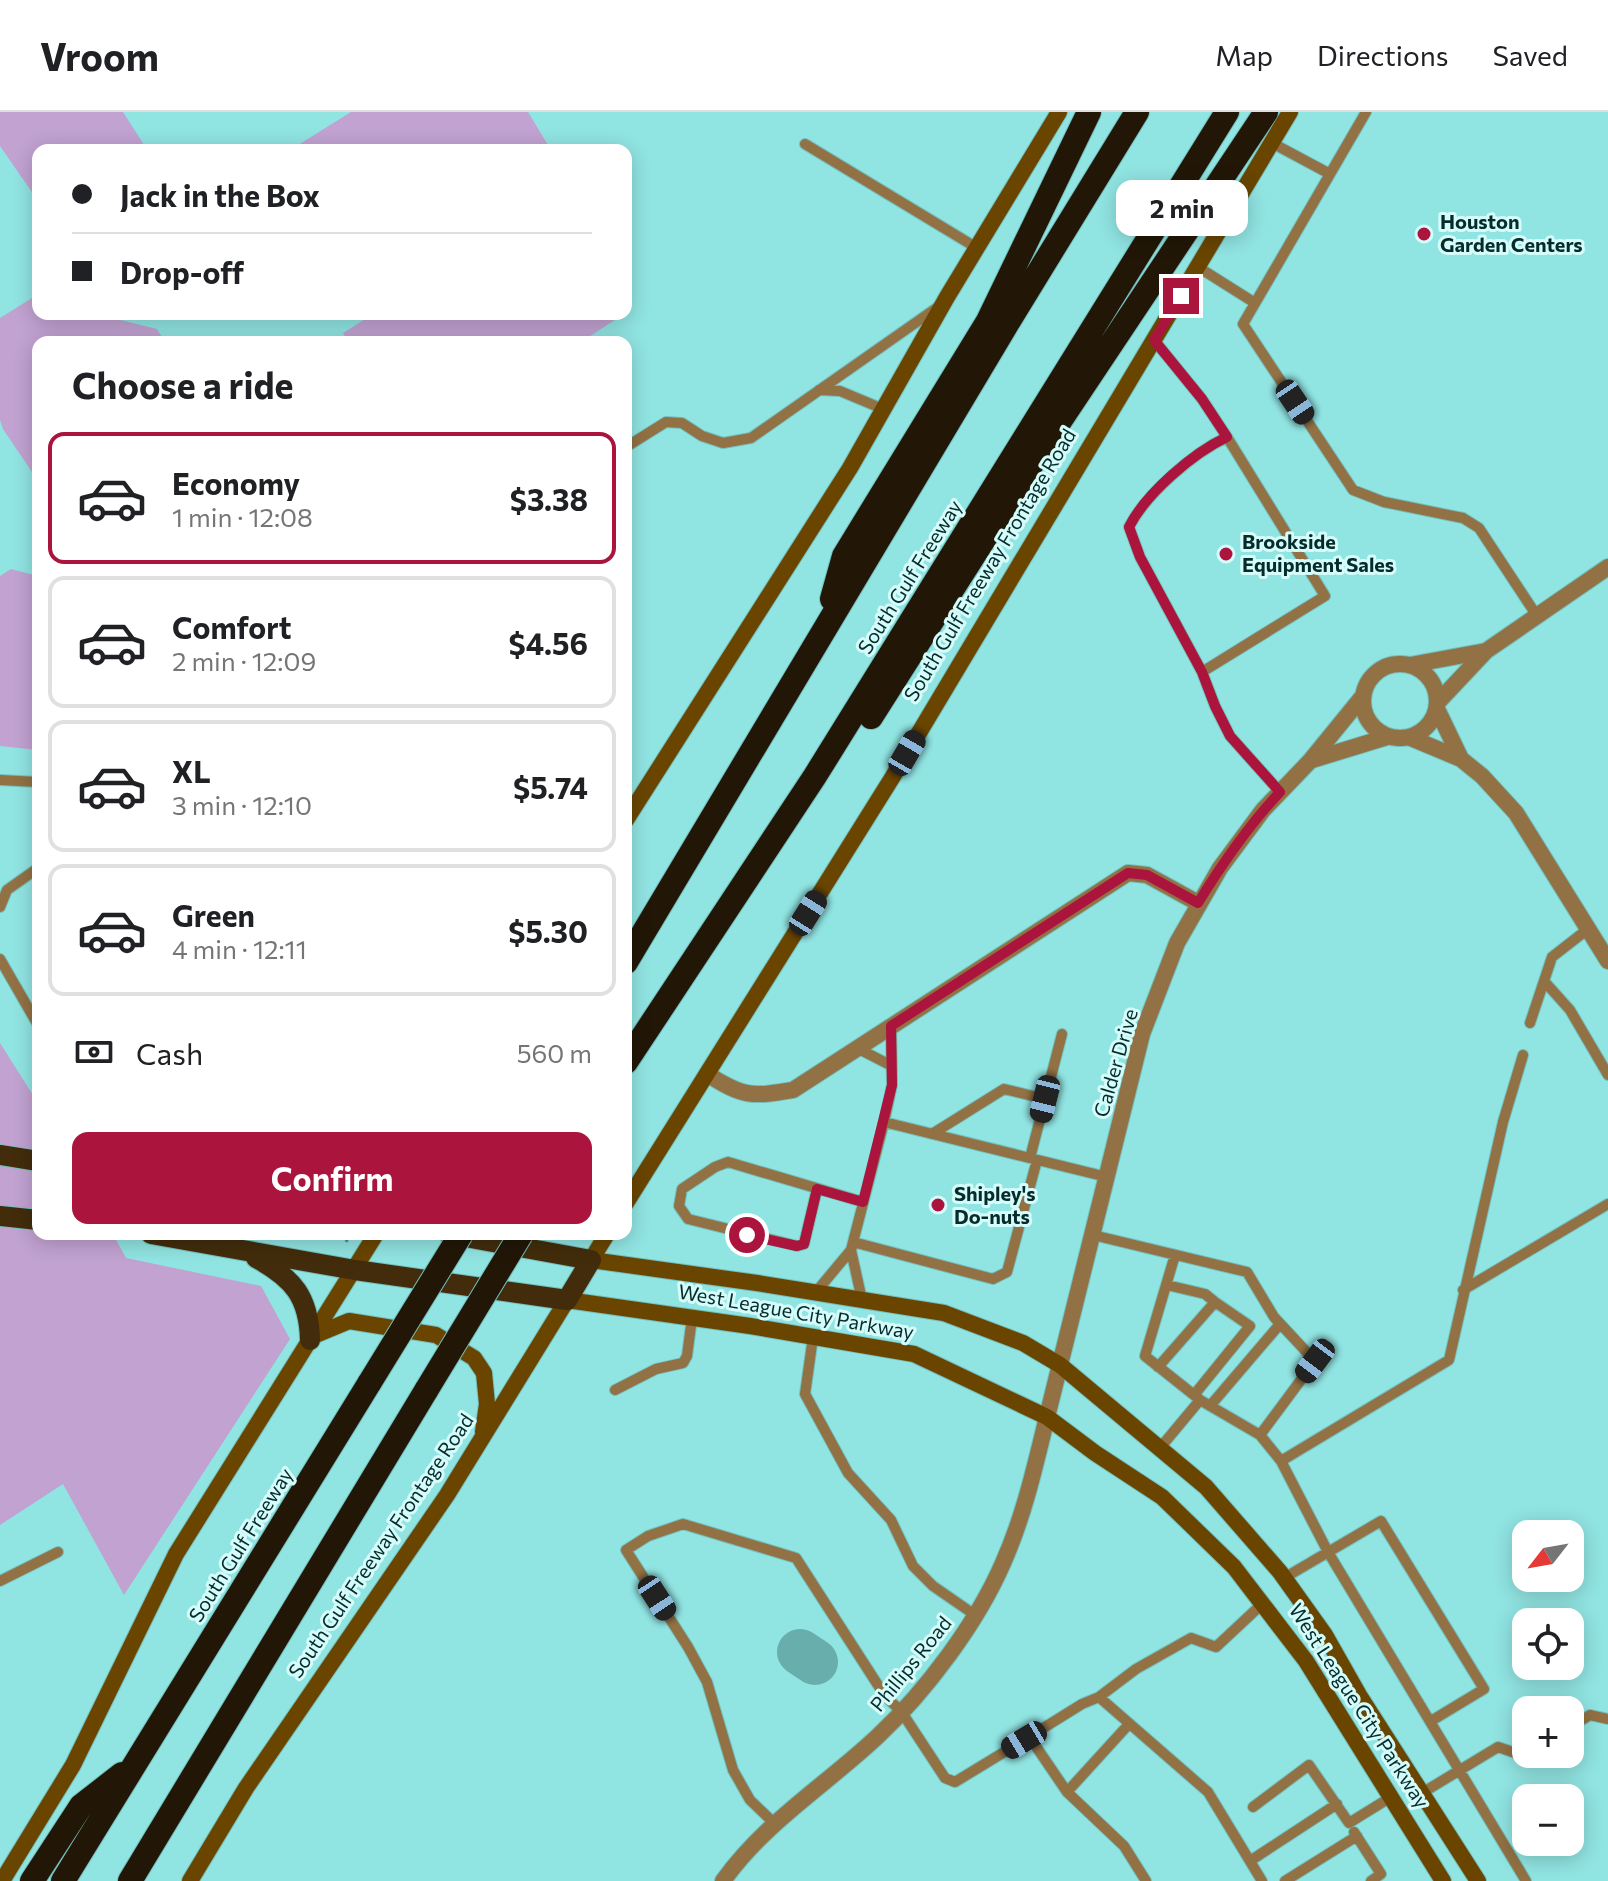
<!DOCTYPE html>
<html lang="en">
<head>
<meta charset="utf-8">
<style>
	body { margin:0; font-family:Commissioner,sans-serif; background:#f6f6f6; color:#202124; height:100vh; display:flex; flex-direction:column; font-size:30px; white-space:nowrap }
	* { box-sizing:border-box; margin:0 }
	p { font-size:26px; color:#757577 }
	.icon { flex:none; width:44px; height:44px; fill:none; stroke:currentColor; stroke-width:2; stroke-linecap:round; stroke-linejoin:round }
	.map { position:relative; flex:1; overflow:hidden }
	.side { position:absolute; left:32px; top:224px; width:600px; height:904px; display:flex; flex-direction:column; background:#fff; border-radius:16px; box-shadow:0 4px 20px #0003 }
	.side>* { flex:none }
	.guide { position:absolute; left:32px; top:32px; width:600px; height:176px; border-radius:16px; box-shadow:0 4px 20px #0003; display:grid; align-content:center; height:176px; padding:0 40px; background:#fff }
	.needle { width:52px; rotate:239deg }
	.tools { position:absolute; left:1512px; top:1408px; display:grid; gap:16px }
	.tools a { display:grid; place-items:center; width:72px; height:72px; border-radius:16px; background:#fff; box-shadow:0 4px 20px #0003; font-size:40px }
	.end { position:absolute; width:36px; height:36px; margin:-18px; border:10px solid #aa143d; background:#fff; box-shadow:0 0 0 4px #fff }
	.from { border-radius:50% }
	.bubble { position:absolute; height:56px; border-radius:16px; background:#fff; box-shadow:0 4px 20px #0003; font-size:26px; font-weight:700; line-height:56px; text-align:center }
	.car { position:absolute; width:24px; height:48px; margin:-24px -12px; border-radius:10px; box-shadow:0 0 6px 2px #0007; background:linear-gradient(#222 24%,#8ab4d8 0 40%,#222 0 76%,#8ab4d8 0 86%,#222 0) }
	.guide b { display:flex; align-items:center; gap:28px; height:76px; font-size:30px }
	.guide b+b { border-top:2px solid #e0e0e0 }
	.guide i { width:20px; height:20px; background:#202124 }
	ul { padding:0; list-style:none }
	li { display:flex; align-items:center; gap:24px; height:132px; margin:0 16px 12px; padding:0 24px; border:4px solid #e0e0e0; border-radius:16px }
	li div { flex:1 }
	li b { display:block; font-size:30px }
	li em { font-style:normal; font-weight:700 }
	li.current { border-color:#aa143d }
	li>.icon { width:72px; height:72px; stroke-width:1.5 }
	h2 { padding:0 40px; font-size:36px; line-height:96px }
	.pay { display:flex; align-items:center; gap:20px; height:88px; padding:0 40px; font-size:30px }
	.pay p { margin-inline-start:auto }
	.cta { display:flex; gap:16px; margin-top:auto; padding:16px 40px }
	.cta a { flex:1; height:92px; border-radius:16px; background:#aa143d; color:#fff; font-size:32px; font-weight:700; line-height:92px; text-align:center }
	header { display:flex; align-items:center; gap:48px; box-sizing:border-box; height:112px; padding:0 40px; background:#fff; border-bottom:2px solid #e0e0e0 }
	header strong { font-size:38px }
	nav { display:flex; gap:44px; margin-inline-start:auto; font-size:28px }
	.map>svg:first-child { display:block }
</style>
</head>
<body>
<header>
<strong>Vroom</strong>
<nav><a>Map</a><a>Directions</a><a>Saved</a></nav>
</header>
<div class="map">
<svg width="1608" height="1769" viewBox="0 0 1608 1769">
	<rect width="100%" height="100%" fill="#90e4e2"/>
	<path fill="#c1a2d1" d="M0,0H123L146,36L38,38V89L0,34Z
		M351,0H528L551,38H290Z
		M32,186L38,188V202H96L157,217L165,230H38V365L34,363L3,317L0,308V206Z
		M373,202H624L581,230H348L343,221Z
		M11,457L38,464V638L0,634V464Z
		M0,931L38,991V1122H113L126,1146L261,1174L290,1227L124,1483L63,1372L0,1413Z"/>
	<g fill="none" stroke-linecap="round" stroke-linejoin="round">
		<path stroke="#68aead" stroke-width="46" d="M800,1540L815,1550"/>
		<defs>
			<path id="service" d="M1366,0L1243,212L1353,378L1384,390L1463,406L1479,416L1537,504
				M1272,31L1330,62
				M805,32L977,136
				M1198,155L1255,191
				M1154,228L1202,287L1227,325C1193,341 1146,382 1129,415L1140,445L1202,560L1325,484L1227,325
				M819,278L840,279L883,297
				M626,335L666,310L682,311L702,324L723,331L751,326L938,195
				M1202,560L1215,594L1230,624L1280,680
				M0,668L38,670
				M0,795L7,778L38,756
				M0,847L38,913
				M1544,869L1570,898L1608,963
				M1530,911L1552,845L1588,817
				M857,936L890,953
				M1523,943L1503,1010L1449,1248L1281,1349L1328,1440L1526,1769
				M884,1010L892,973L891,914
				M932,1022L1004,977L1045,987
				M1030,1046L1062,922
				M817,1077L804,1132L797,1134L688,1107L679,1094L682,1077L715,1055L728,1050L863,1090
				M1093,1123L1247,1160L1274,1205L1315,1249L1260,1323L1200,1288L1160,1336
				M853,1130L993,1167L1007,1160L1037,1048
				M851,1138L862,1188
				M1175,1143L1145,1244L1199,1287
				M1167,1173L1205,1182L1215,1190
				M1463,1178L1608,1092
				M816,1180L851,1138L884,1010L1107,1065
				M813,1225L805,1282L848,1361L891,1408L913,1454L933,1474L975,1503
				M1158,1255L1215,1190L1250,1214L1194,1283
				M615,1278L656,1257L683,1251L687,1244L692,1206
				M1210,1294L1280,1212
				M1260,1323L1281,1349
				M1284,1466L1381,1409L1484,1577L1431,1609
				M0,1469L58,1440
				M1099,1585L1136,1557L1191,1526L1216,1535L1262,1492
				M1129,1612L1067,1680L1124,1734L1146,1769
				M1570,1615L1590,1603L1608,1607
				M1024,1628L1082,1592L1099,1585L1208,1680L1262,1769
				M1422,1681L1498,1635L1524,1644L1527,1642
				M1253,1695L1309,1653L1349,1711L1391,1685
				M773,1710L750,1688L733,1658L707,1570L688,1535L626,1438L648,1424L683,1412L796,1446L885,1584L901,1599L945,1666L955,1670L1024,1628L1035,1633L1067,1680
				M1354,1720L1381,1762L1371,1769
				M1250,1749L1337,1692
				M1285,1769L1357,1724"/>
			<path id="minor" d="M1437,597L1461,647
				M1411,626L1461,647L1482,664L1516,701L1608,849
				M707,962C743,985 752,985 793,978L1128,761L1147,763L1198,791
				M723,1769C765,1710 826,1673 878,1624C926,1579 977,1511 1003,1451C1024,1404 1035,1354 1047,1305"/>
			<path id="tertiary" d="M1363 589a37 37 0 1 1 74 0a37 37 0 1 1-74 0Z
				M1410,553L1486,539
				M1438,590L1486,539L1608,455
				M1312,648L1387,625
				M1047,1305L1142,922L1177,831L1220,756L1263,698L1310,649L1363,584"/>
			<path id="secondary" d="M626,708L850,356L947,185L1059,0
				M626,1091L892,666L1290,0
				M607,1122L591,1148L757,1171L944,1201L1023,1231L1060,1253L1206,1375L1280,1460L1325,1523L1359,1583L1478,1769
				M313,1224L349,1209L436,1223L474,1246L484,1261L487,1292L483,1320
				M2,1769L73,1653L176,1442L376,1122
				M190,1769L246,1676L447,1383L567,1188L750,1214L914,1242L1047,1305L1095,1341L1162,1385L1234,1455L1306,1549L1443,1769"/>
			<path id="primary" d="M0,1043L38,1049
				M0,1104L38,1108
				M151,1122L355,1158L567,1188L591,1148L449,1122
				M256,1146C293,1166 309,1185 310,1228"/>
			<path id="motorway" d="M832,487L844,444L988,209L1089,0
				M871,605L1044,333L1266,0
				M626,850L1010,207L1137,0
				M626,950L815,664L1227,0
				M32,1769L81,1694L122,1662
				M63,1769L370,1270
				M130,1769L427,1277"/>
		</defs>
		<use href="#service" stroke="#74bfbd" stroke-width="12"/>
		<use href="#minor" stroke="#74bfbd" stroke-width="18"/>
		<use href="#tertiary" stroke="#74bfbd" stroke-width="18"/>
		<use href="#secondary" stroke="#74bfbd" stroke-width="18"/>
		<use href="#primary" stroke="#74bfbd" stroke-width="22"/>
		<use href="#motorway" stroke="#74bfbd" stroke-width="26"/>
		<path stroke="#529190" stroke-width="3" stroke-dasharray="4 6" stroke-linecap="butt" d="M346,1130L350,1122"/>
		<use href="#service" stroke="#927144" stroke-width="10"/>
		<use href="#minor" stroke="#927144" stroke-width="16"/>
		<use href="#tertiary" stroke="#927144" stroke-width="16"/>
		<use href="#secondary" stroke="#6a4500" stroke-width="16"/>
		<use href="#primary" stroke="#422c0b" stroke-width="20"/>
		<use href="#motorway" stroke="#221707" stroke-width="24"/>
		<defs>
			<path id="motorway-bridge" d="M370,1270L461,1122
				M427,1277L521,1122"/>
		</defs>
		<use href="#motorway-bridge" stroke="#74bfbd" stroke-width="26" stroke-linecap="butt"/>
		<use href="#motorway-bridge" stroke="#221707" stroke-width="24"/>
	</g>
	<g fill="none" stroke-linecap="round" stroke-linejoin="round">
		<path stroke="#aa143d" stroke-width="10" d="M747,1123L797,1134L804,1132L817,1077L863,1090L892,973L891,914L1128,761L1147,763L1198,791C1222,752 1248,714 1280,680L1230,624L1215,594L1202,560L1140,445L1129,415C1146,381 1193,341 1227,325L1202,287L1154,228L1181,184"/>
	</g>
	<g fill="#aa143d" stroke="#d5fcfb" stroke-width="3">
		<circle cx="1424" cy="122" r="8"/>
		<circle cx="1226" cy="442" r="8"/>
		<circle cx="938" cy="1093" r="8"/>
	</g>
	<g text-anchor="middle" stroke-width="6" stroke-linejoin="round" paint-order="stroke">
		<g font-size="20" font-weight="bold" fill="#062b2b" stroke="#d5fcfb" text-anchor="start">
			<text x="1440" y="117">Houston<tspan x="1440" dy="23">Garden Centers</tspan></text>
			<text x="1242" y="437">Brookside<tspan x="1242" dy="23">Equipment Sales</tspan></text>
			<text x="954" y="1089">Shipley's<tspan x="954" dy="23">Do-nuts</tspan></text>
		</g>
		<g font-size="20" fill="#062b2b" stroke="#d5fcfb">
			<text transform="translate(990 453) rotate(-59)" y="7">South Gulf Freeway Frontage Road</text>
			<text transform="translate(910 465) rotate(-58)" y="7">South Gulf Freeway</text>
			<text transform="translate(1116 951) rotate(-74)" y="7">Calder Drive</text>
			<text transform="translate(796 1200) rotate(10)" y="7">West League City Parkway</text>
			<text transform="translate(241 1433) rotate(-58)" y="7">South Gulf Freeway</text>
			<text transform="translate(381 1434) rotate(-56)" y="7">South Gulf Freeway Frontage Road</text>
			<text transform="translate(911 1552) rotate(-51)" y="7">Phillips Road</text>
			<text transform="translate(1359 1594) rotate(57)" y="7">West League City Parkway</text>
		</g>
	</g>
</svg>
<div class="tools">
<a><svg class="needle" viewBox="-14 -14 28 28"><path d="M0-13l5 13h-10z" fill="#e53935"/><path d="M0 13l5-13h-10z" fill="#757577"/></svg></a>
<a><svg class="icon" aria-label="locate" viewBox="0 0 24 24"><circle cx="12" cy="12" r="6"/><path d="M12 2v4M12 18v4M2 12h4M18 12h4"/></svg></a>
<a>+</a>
<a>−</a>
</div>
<i class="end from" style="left:747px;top:1123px"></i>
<i class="end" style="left:1181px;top:184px"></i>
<div class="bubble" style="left:1116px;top:68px;width:132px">2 min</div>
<i class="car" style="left:1295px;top:290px;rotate:146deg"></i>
<i class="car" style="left:907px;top:641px;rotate:30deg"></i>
<i class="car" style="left:808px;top:801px;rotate:32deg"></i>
<i class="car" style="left:1045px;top:987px;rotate:194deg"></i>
<i class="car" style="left:1315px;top:1249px;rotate:217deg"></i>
<i class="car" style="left:657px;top:1486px;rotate:147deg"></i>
<i class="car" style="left:1024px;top:1628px;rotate:239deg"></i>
<div class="guide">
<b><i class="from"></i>Jack in the Box</b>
<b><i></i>Drop-off</b>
</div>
<section class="side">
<h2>Choose a ride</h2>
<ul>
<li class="current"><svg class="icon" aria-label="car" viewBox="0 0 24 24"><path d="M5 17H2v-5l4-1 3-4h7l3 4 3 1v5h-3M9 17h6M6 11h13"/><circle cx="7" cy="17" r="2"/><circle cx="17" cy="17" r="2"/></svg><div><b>Economy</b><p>1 min · 12:08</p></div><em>$3.38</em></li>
<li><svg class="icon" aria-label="car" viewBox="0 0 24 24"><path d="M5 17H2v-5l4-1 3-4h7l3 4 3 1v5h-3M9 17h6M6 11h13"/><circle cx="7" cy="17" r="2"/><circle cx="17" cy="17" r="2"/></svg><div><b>Comfort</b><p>2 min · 12:09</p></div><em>$4.56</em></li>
<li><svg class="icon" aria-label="car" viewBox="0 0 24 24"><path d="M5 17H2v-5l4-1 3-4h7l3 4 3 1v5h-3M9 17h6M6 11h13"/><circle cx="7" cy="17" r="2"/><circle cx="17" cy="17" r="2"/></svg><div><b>XL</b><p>3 min · 12:10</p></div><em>$5.74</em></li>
<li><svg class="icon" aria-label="car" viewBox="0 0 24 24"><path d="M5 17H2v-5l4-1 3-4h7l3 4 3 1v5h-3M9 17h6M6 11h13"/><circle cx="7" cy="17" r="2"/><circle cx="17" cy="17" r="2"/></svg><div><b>Green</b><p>4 min · 12:11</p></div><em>$5.30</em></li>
</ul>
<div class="pay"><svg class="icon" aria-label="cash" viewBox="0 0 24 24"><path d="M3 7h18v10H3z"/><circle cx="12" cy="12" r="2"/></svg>Cash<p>560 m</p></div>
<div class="cta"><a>Confirm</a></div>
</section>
</div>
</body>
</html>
